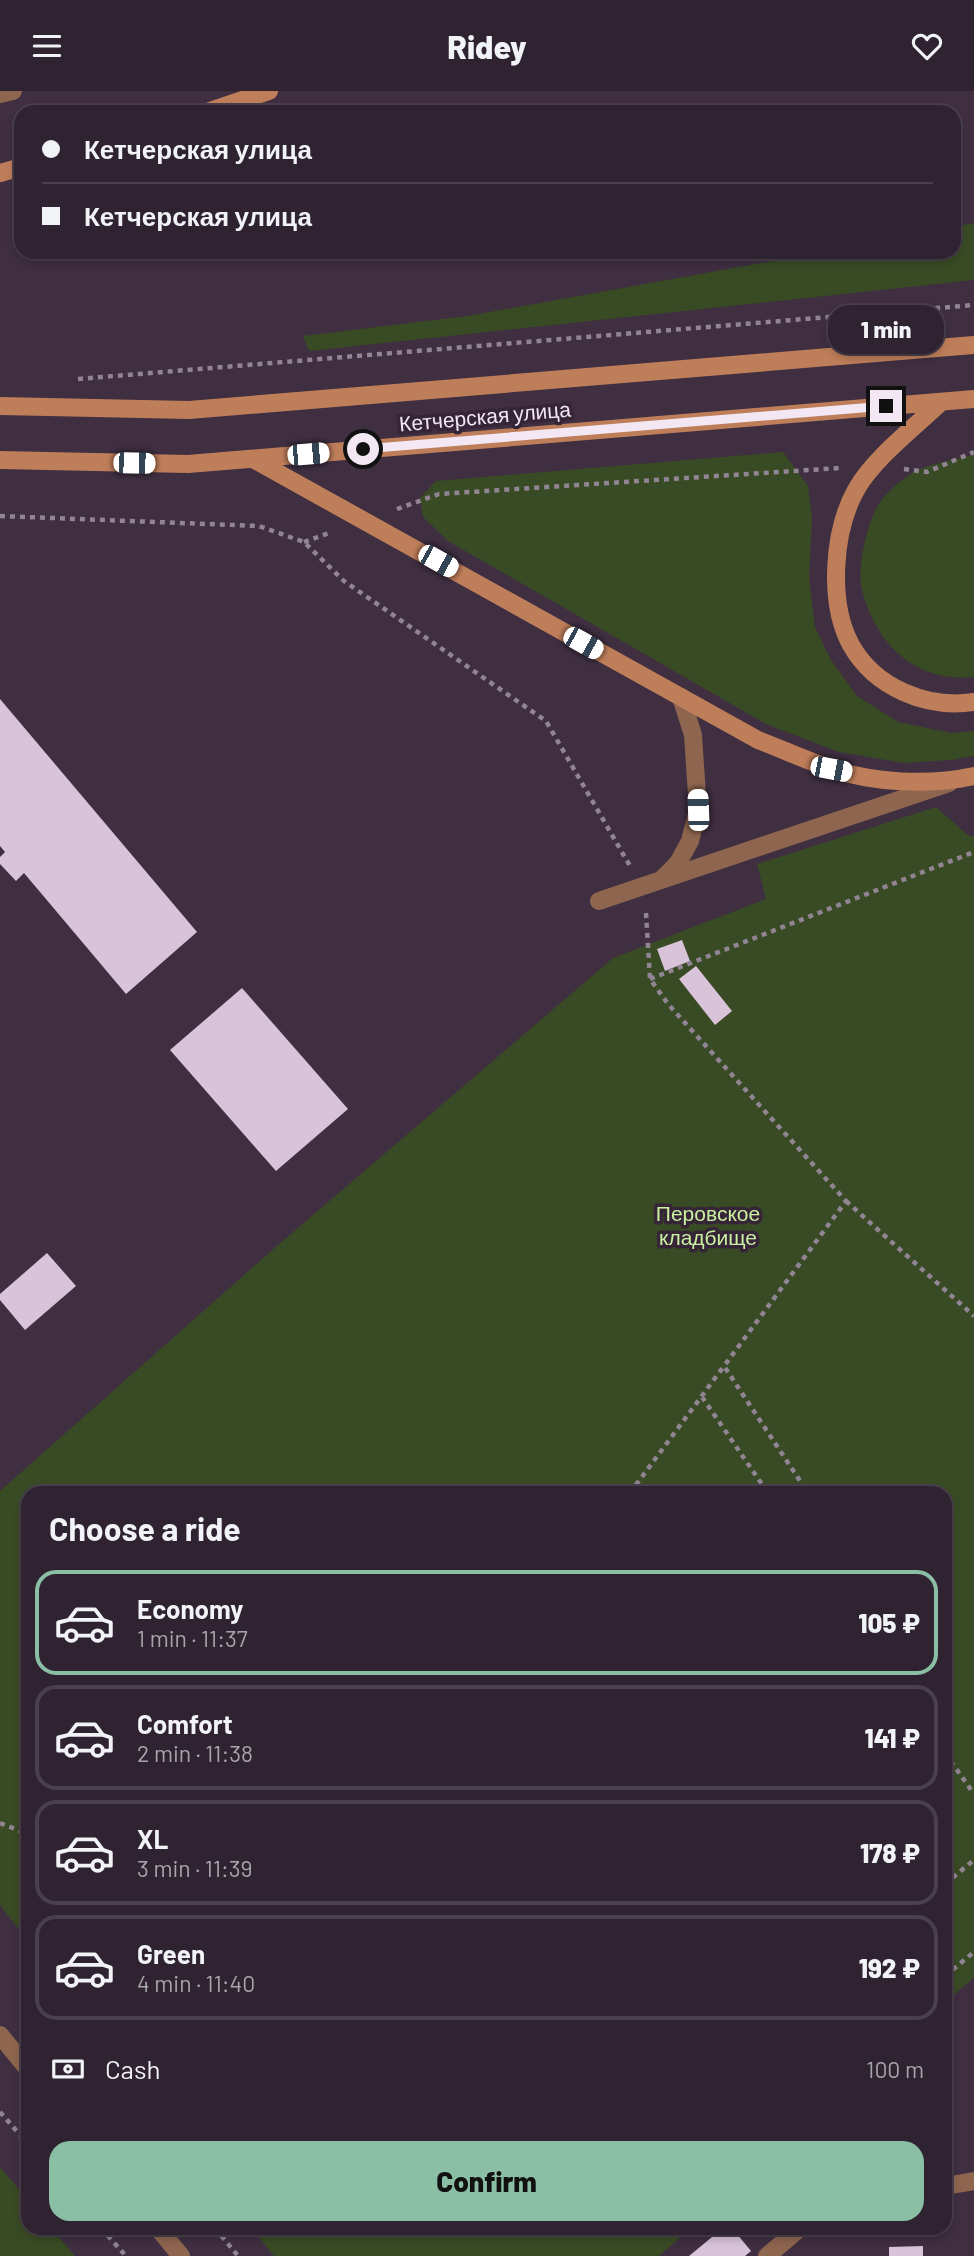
<!DOCTYPE html>
<html lang="en">
<head>
<meta charset="utf-8">
<style>
	body { margin:0; font-family:Barlow,sans-serif; background:#3b2f3d; color:#f1f3f6; height:100vh; display:flex; flex-direction:column; font-size:26px; white-space:nowrap }
	* { box-sizing:border-box; margin:0 }
	p { font-size:23px; color:#a7a4ab }
	.icon { flex:none; width:38px; height:38px; fill:none; stroke:currentColor; stroke-width:2; stroke-linecap:round; stroke-linejoin:round }
	.map { position:relative; flex:1; overflow:hidden }
	.side { position:absolute; left:21px; top:1395px; width:931px; height:749px; display:flex; flex-direction:column; background:#2f2331; border-radius:21px; box-shadow:0 4px 10px #0003,0 0 0 2px #4a404d }
	.side>* { flex:none }
	.top-card { position:absolute; left:14px; top:14px; width:947px; height:154px; border-radius:21px; box-shadow:0 4px 10px #0003,0 0 0 2px #4a404d; display:grid; align-content:center; height:154px; padding:0 28px; background:#2f2331 }
	.end { position:absolute; width:32px; height:32px; margin:-16px; border:9px solid #f2e7f3; background:#111; box-shadow:0 0 0 4px #111 }
	.from { border-radius:50% }
	.bubble { position:absolute; height:49px; border-radius:21px; background:#2f2331; box-shadow:0 4px 10px #0003,0 0 0 2px #4a404d; font-size:23px; font-weight:800; line-height:49px; text-align:center }
	.car { position:absolute; width:21px; height:42px; margin:-21px -10px; border-radius:9px; box-shadow:0 0 5px 2px #0007; background:linear-gradient(#fff 24%,#345 0 40%,#fff 0 76%,#345 0 86%,#fff 0) }
	.top-card b { display:flex; align-items:center; gap:24px; height:66px; font-size:26px }
	.top-card b+b { border-top:2px solid #4a404d }
	.top-card i { width:18px; height:18px; background:#f1f3f6 }
	ul { padding:0; list-style:none }
	li { display:flex; align-items:center; gap:21px; height:105px; margin:0 14px 10px; padding:0 14px; border:4px solid #4a404d; border-radius:21px }
	li div { flex:1 }
	li b { display:block; font-size:26px }
	li em { font-style:normal; font-weight:800 }
	li.selected { border-color:#8abfa5 }
	li>.icon { width:63px; height:63px; stroke-width:1.5 }
	h2 { padding:0 28px; font-size:32px; line-height:84px }
	.pay { display:flex; align-items:center; gap:18px; height:77px; padding:0 28px; font-size:26px }
	.pay p { margin-inline-start:auto }
	.action { display:flex; gap:14px; margin-top:auto; padding:14px 28px }
	.action a { flex:1; height:80px; border-radius:21px; background:#8abfa5; color:#111; font-size:28px; font-weight:800; line-height:80px; text-align:center }
	header { display:flex; justify-content:space-between; align-items:center; height:91px; padding:0 28px; background:#2f2331; font-size:32px; font-weight:800 }
	.map>svg:first-child { display:block }
</style>
</head>
<body>
<header><svg class="icon" aria-label="menu" viewBox="0 0 24 24"><path d="M4 6h16M4 12h16M4 18h16"/></svg>Ridey<svg class="icon" aria-label="heart" viewBox="0 0 24 24"><path d="M12 20l-8-8c-3-5 5-10 8-4 3-6 11-1 8 4z"/></svg></header>
<div class="map">
<svg width="974" height="2165" viewBox="0 0 974 2165">
	<rect width="100%" height="100%" fill="#3f2f41"/>
	<path fill="#394b24" d="M974,132V189L309,260L303,245L467,225L823,161H954V136Z
		M783,361L808,395L812,427L809,486L815,536L831,569L857,605L898,631L951,642L974,640V665L952,669L904,672L839,661L768,634L448,450L423,426L420,407L436,390Z
		M974,364V586C916,592 876,554 862,499C856,480 868,427 880,411C886,403 899,391 907,385C924,374 954,368 974,364Z
		M936,716L970,746L974,745V1886L945,1912V1402H28V1850L0,1814V1400L278,1154L613,867L766,808L757,773Z
		M0,2076L28,2109V2137H51L75,2165H0Z
		M252,2137H691L659,2165H274Z"/>
	<path fill="#d8c3d9" d="M0,608L197,841L126,903L24,782L16,790L0,773V766L5,761L0,755Z
		M682,849L690,870L665,880L657,858Z
		M696,875L732,920L715,934L679,888Z
		M242,897L348,1018L276,1080L170,959Z
		M47,1162L76,1195L25,1239L0,1209V1203Z
		M723,2137H732L751,2160L745,2165H689Z
		M923,2155V2165H889V2156Z"/>
	<g fill="none" stroke-linecap="round" stroke-linejoin="round">
		<path stroke="#918493" stroke-width="4.5" stroke-dasharray="5 5" stroke-linecap="butt" d="M78,288L974,214
			M904,378L927,381L974,361
			M397,418L439,403L840,377
			M0,425L259,435L304,451L344,490L546,630L630,775
			M304,451L329,442
			M646,822L650,888L668,913L846,1110L724,1275L808,1402
			M650,888L974,761
			M846,1110L974,1225
			M702,1306L768,1402
			M630,1402L724,1275
			M945,1662L974,1703
			M0,1732L28,1743
			M945,1793L974,1769
			M945,1885L974,1861
			M0,2021L28,2053
			M101,2137L126,2165
			M215,2137L238,2165"/>
		<path stroke="#8e654f" stroke-width="18" d="M0,3L13,0
			M663,787L678,772L690,750L698,719L693,644L681,606
			M599,810L949,692
			M945,2095L974,2090
			M767,2165L800,2137"/>
		<path stroke="#8e654f" stroke-width="18" d="M0,1944L28,1978
			M158,2137L181,2165"/>
		<path stroke="#bf7e5a" stroke-width="18" d="M207,21L269,0
			M0,82L21,76
			M941,311C915,336 873,368 856,399C833,440 828,512 851,554C875,597 927,618 974,611
			M0,315L189,319L974,254
			M253,368L758,649C782,658 805,669 829,677C873,692 928,695 974,685
			M0,369L188,373L974,308"/>
	</g>
	<g fill="none" stroke-linecap="round" stroke-linejoin="round">
		<path stroke="#f2e7f3" stroke-width="9" d="M363,358L886,315"/>
	</g>
	<g text-anchor="middle" stroke-width="7" stroke-linejoin="round" paint-order="stroke">
		<g font-size="21" fill="#f2e7f3" stroke="#352536">
			<text transform="translate(485 326) rotate(-5)" y="7">Кетчерская улица</text>
		</g>
		<g font-size="21" fill="#c9efa1" stroke="#352536">
			<text x="708" y="1130">Перовское<tspan x="708" dy="24">кладбище</tspan></text>
		</g>
	</g>
</svg>
<i class="end from" style="left:363px;top:358px"></i>
<i class="end" style="left:886px;top:315px"></i>
<div class="bubble" style="left:828px;top:214px;width:116px">1 min</div>
<i class="car" style="left:308px;top:363px;rotate:85deg"></i>
<i class="car" style="left:134px;top:372px;rotate:91deg"></i>
<i class="car" style="left:438px;top:470px;rotate:119deg"></i>
<i class="car" style="left:583px;top:552px;rotate:119deg"></i>
<i class="car" style="left:831px;top:678px;rotate:101deg"></i>
<i class="car" style="left:698px;top:719px;rotate:358deg"></i>
<div class="top-card">
<b><i class="from"></i>Кетчерская улица</b>
<b><i></i>Кетчерская улица</b>
</div>
<section class="side">
<h2>Choose a ride</h2>
<ul>
<li class="selected"><svg class="icon" aria-label="car" viewBox="0 0 24 24"><path d="M5 17H2v-5l4-1 3-4h7l3 4 3 1v5h-3M9 17h6M6 11h13"/><circle cx="7" cy="17" r="2"/><circle cx="17" cy="17" r="2"/></svg><div><b>Economy</b><p>1 min · 11:37</p></div><em>105 ₽</em></li>
<li><svg class="icon" aria-label="car" viewBox="0 0 24 24"><path d="M5 17H2v-5l4-1 3-4h7l3 4 3 1v5h-3M9 17h6M6 11h13"/><circle cx="7" cy="17" r="2"/><circle cx="17" cy="17" r="2"/></svg><div><b>Comfort</b><p>2 min · 11:38</p></div><em>141 ₽</em></li>
<li><svg class="icon" aria-label="car" viewBox="0 0 24 24"><path d="M5 17H2v-5l4-1 3-4h7l3 4 3 1v5h-3M9 17h6M6 11h13"/><circle cx="7" cy="17" r="2"/><circle cx="17" cy="17" r="2"/></svg><div><b>XL</b><p>3 min · 11:39</p></div><em>178 ₽</em></li>
<li><svg class="icon" aria-label="car" viewBox="0 0 24 24"><path d="M5 17H2v-5l4-1 3-4h7l3 4 3 1v5h-3M9 17h6M6 11h13"/><circle cx="7" cy="17" r="2"/><circle cx="17" cy="17" r="2"/></svg><div><b>Green</b><p>4 min · 11:40</p></div><em>192 ₽</em></li>
</ul>
<div class="pay"><svg class="icon" aria-label="cash" viewBox="0 0 24 24"><path d="M3 7h18v10H3z"/><circle cx="12" cy="12" r="2"/></svg>Cash<p>100 m</p></div>
<div class="action"><a>Confirm</a></div>
</section>
</div>
</body>
</html>
